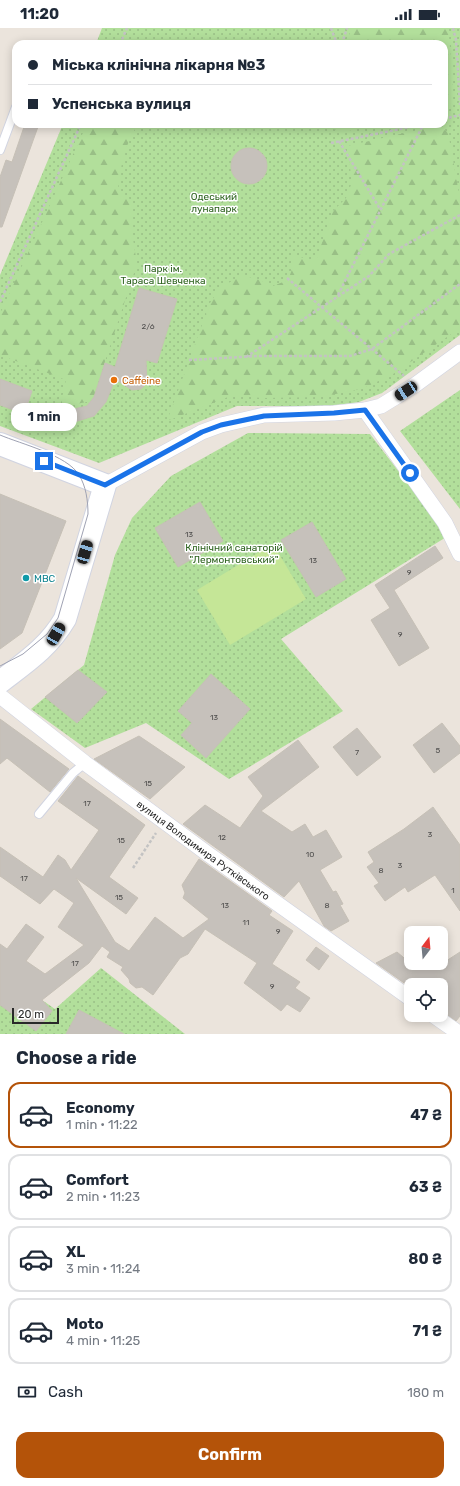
<!DOCTYPE html>
<html lang="en">
<head>
<meta charset="utf-8">
<style>
	body { margin:0; font-family:Rubik,sans-serif; background:#f2f2f3; color:#1f2937; height:100vh; display:flex; flex-direction:column; font-size:15px; white-space:nowrap }
	* { box-sizing:border-box; margin:0 }
	p { font-size:13px; color:#747a83 }
	.icon { flex:none; width:22px; height:22px; fill:none; stroke:currentColor; stroke-width:2; stroke-linecap:round; stroke-linejoin:round }
	.map { position:relative; height:1006px; overflow:hidden }
	.details { display:flex; flex-direction:column; background:#fff; flex:1 }
	.details>* { flex:none }
	.top-card { position:absolute; left:12px; top:12px; width:436px; height:88px; border-radius:12px; box-shadow:0 2px 10px #0003; display:grid; align-content:center; height:88px; padding:0 16px; background:#fff }
	.needle { width:26px; rotate:16deg }
	.fabs { position:absolute; left:404px; top:898px; display:grid; gap:8px }
	.fabs a { display:grid; place-items:center; width:44px; height:44px; border-radius:8px; background:#fff; box-shadow:0 2px 10px #0003; font-size:20px }
	.scale { position:absolute; left:12px; bottom:10px; width:47px; box-sizing:border-box; padding-left:4px; border:2px solid #292929; border-top:0; font-size:11px; line-height:14px; white-space:nowrap; color:#292929; -webkit-text-stroke:3px #fff; paint-order:stroke }
	.end { position:absolute; width:18px; height:18px; margin:-9px; border:5px solid #1a73e8; background:#fff; box-shadow:0 0 0 2px #fff }
	.from { border-radius:50% }
	.bubble { position:absolute; height:28px; border-radius:12px; background:#fff; box-shadow:0 2px 10px #0003; font-size:13px; font-weight:700; line-height:28px; text-align:center }
	.car { position:absolute; width:12px; height:24px; margin:-12px -6px; border-radius:5px; box-shadow:0 0 3px 1px #0007; background:linear-gradient(#222 24%,#8ab4d8 0 40%,#222 0 76%,#8ab4d8 0 86%,#222 0) }
	.top-card b { display:flex; align-items:center; gap:14px; height:38px; font-size:15px }
	.top-card b+b { border-top:1px solid #e0e1e3 }
	.top-card i { width:10px; height:10px; background:#1f2937 }
	ul { padding:0; list-style:none }
	li { display:flex; align-items:center; gap:12px; height:66px; margin:0 8px 6px; padding:0 8px; border:2px solid #e0e1e3; border-radius:12px }
	li div { flex:1 }
	li b { display:block; font-size:15px }
	li em { font-style:normal; font-weight:700 }
	li.active { border-color:#b45309 }
	li>.icon { width:36px; height:36px; stroke-width:1.5 }
	h2 { padding:0 16px; font-size:18px; line-height:48px }
	.pay { display:flex; align-items:center; gap:10px; height:44px; padding:0 16px; font-size:15px }
	.pay p { margin-inline-start:auto }
	.button { display:flex; gap:8px; margin-top:auto; padding:8px 16px }
	.button a { flex:1; height:46px; border-radius:12px; background:#b45309; color:#fff; font-size:16px; font-weight:700; line-height:46px; text-align:center }
	.status { display:flex; justify-content:space-between; align-items:center; height:28px; padding:0 20px; background:#fff; direction:ltr }
	.status svg { height:11px; fill:currentColor }
	.map>svg:first-child { display:block }
</style>
</head>
<body>
<div class="status"><b>11:20</b><svg viewBox="0 0 49 12"><path d="M0 12V9h3v3zM5 12V6h3v6zM10 12V3h3v9zM15 12V0h3v12zM26 1h20v11H26zM47 4h2v5h-2z"/></svg></div>
<div class="map">
<svg width="460" height="1006" viewBox="0 0 460 1006">
	<defs>
		<pattern id="grass-dots" width="8" height="8" patternUnits="userSpaceOnUse"><rect width="8" height="8" fill="#b2df9b"/><path d="M2 2h.1M6 6h.1" fill="none" stroke="#99bf86" stroke-width="1.8" stroke-linecap="round"/></pattern>
		<pattern id="forest-firs" width="22" height="20" patternUnits="userSpaceOnUse"><rect width="22" height="20" fill="#b2df9b"/><path d="M5 1l3.5 6h-7zM16 11l3.5 6h-7z" fill="#99bf86"/></pattern>
	</defs>
	<rect width="100%" height="100%" fill="#ebe4dc"/>
	<path fill="url(#grass-dots)" d="M102,0H460V307L382,365L359,374L329,378H237L99,435L0,398V247L63,96H444V16H96Z
		M460,362V481L400,403Z
		M248,405L370,406L448,508L281,611L343,683L229,751L146,695L85,720L31,681L84,637L115,527L132,490L171,448Z
		M101,940L185,1006H0V943L55,981Z"/>
	<path fill="url(#forest-firs)" d="M351,0H448L453,49V76L444,80V16H347Z
		M87,96H138C124,119 121,136 118,162L132,173V205L137,236L92,373L60,379L66,352L0,327V286Z
		M328,96H377L341,105L330,99Z
		M436,98L448,104L460,171V300L393,346L362,361L320,369L262,370L233,367L167,393L210,275L220,260L242,247L260,252L273,258L288,252L293,239L292,227L316,233L332,184L346,170L352,154L347,118Z"/>
	<path fill="#c5e697" d="M273,516L306,571L230,617L197,562Z"/>
	<path fill="#c6c1bb" stroke="#c6c0b6" d="M25,96H39L2,199H0V149L6,132L12,134Z
		M231 138a18 18 0 1 1 36 0a18 18 0 1 1-36 0Z
		M139,260L177,271L157,335L146,332L147,355L141,361L132,362L115,351L106,374L94,388L58,399L56,385L87,378L94,369L105,335L115,339Z
		M0,351L32,363L24,386L0,377Z
		M0,466L66,493L22,605L0,621Z
		M200,474L223,513L178,539L155,500Z
		M312,494L346,551L316,569L281,512Z
		M435,518L443,530L394,562L429,620L399,638L371,592L390,580L375,557Z
		M78,642L107,664L77,695L45,669Z
		M211,646L250,681L206,730L181,707L192,695L178,683Z
		M0,691L69,741L50,764L7,730L0,736Z
		M442,695L460,718V725L434,745L413,717Z
		M357,700L381,729L357,748L333,719Z
		M139,708L185,739L150,771L94,731Z
		M298,712L319,739L261,783L292,804L305,796L313,809L326,802L342,829L320,842L333,864L336,863L343,876L340,877L349,893L331,903L324,898L299,853L284,869L183,796L205,777L240,800L263,768L248,749Z
		M78,748L145,797L109,849L138,870L126,886L76,850L115,914L129,923L155,889L183,910L209,891L183,870L185,865L182,857L199,831L272,883L269,887L293,903L272,936L300,954L295,960L310,970L300,984L287,976L281,983L244,955L257,935L205,901L188,926L180,930L153,967L142,959L136,960L130,955L129,951L121,942L123,939L107,929L110,924L102,918L89,935L42,972L52,983L36,1003L0,977V916L7,921L26,896L44,909L26,933L45,946L84,917L58,899L74,875L54,861L40,876L0,848V819L43,849L58,827L65,832L71,842L99,802L58,773Z
		M433,779L460,817V883L435,847L408,864L405,859L385,873L374,858L379,855L367,839L374,834L368,824L404,801Z
		M316,919L329,928L319,942L306,932Z
		M397,924L410,935H443L460,924V988L456,993L441,982V957H407L376,935Z
		M79,982L124,1006H66Z"/>
	<g fill="none" stroke-linecap="round" stroke-linejoin="round">
		<defs>
			<path id="lane" d="M0,122L16,79
				M39,786L73,745L85,735"/>
			<g id="street">
				<path d="M365,382L445,495L460,526"/>
				<path d="M105,457L202,404L221,397L264,387L334,385L365,382L381,378L415,357L460,324"/>
				<path id="s1" d="M0,668L85,735L208,826L411,971"/>
				<path d="M433,987L460,1006"/>
			</g>
			<path id="secondary" d="M0,416L105,457L65,591C48,620 26,634 0,654"/>
		</defs>
		<use href="#lane" stroke="#d1d4e1" stroke-width="10"/>
		<use href="#street" stroke="#d1d4e1" stroke-width="16"/>
		<use href="#secondary" stroke="#d1d4e1" stroke-width="24"/>
		<path stroke="#c3c3c3" stroke-width="2.5" stroke-dasharray="3 2" stroke-linecap="butt" d="M331,0L337,16
			M453,0L456,12L460,77
			M120,16L127,0
			M342,16L347,0
			M444,91L460,87
			M339,113L380,181
			M331,115L425,96
			M287,250L404,348
			M338,267L423,97
			M0,274L81,96
			M246,329L369,248L389,226L460,187
			M189,332L258,328H350L372,321L460,256
			M133,840L156,805"/>
		<use href="#lane" stroke="#fff" stroke-width="8"/>
		<use href="#street" stroke="#fff" stroke-width="15"/>
		<use href="#secondary" stroke="#fff" stroke-width="22"/>
		<path stroke="#9fa2b3" stroke-width="1" d="M0,407C21,416 67,427 79,447C86,458 88,473 88,486L58,590L47,606L23,626L0,638"/>
	</g>
	<g fill="none" stroke-linecap="round" stroke-linejoin="round">
		<path stroke="#1a73e8" stroke-width="5" d="M44,433L105,457L202,404L221,397L264,388L334,385L365,382L410,445"/>
	</g>
	<circle fill="#e8710a" stroke="#fff" stroke-width="1.5" cx="114" cy="352" r="4"/>
	<circle fill="#0f9aa8" stroke="#fff" stroke-width="1.5" cx="26" cy="550" r="4"/>
	<g text-anchor="middle" stroke-width="3" stroke-linejoin="round" paint-order="stroke">
		<g font-size="8" fill="#504f4e">
			<text x="148" y="301">2/6</text>
			<text x="189" y="509">13</text>
			<text x="313" y="535">13</text>
			<text x="409" y="547">9</text>
			<text x="400" y="609">9</text>
			<text x="214" y="692">13</text>
			<text x="438" y="725">5</text>
			<text x="357" y="727">7</text>
			<text x="148" y="758">15</text>
			<text x="87" y="778">17</text>
			<text x="430" y="809">3</text>
			<text x="222" y="812">12</text>
			<text x="121" y="815">15</text>
			<text x="310" y="829">10</text>
			<text x="400" y="840">3</text>
			<text x="381" y="845">8</text>
			<text x="24" y="853">17</text>
			<text x="453" y="865">1</text>
			<text x="119" y="872">15</text>
			<text x="225" y="880">13</text>
			<text x="327" y="880">8</text>
			<text x="246" y="897">11</text>
			<text x="278" y="906">9</text>
			<text x="75" y="938">17</text>
			<text x="272" y="961">9</text>
		</g>
		<g font-size="10" fill="#2c621d" stroke="#fff">
			<text x="214" y="172">Одеський<tspan x="214" dy="12">лунапарк</tspan></text>
			<text x="163" y="244">Парк ім.<tspan x="163" dy="12">Тараса Шевченка</tspan></text>
			<text x="234" y="523">Клінічний санаторій<tspan x="234" dy="12">"Лермонтовський"</tspan></text>
		</g>
		<g font-size="10" fill="#c56008" stroke="#fff" text-anchor="start">
			<text x="122" y="356">Caffeine</text>
		</g>
		<g font-size="10" fill="#0d838f" stroke="#fff" text-anchor="start">
			<text x="34" y="554">МВС</text>
		</g>
		<g font-size="10" fill="#292929" stroke="#fff">
			<text dy="4" stroke="none"><textPath href="#s1" startOffset="255">вулиця Володимира Рутківського</textPath></text>
		</g>
	</g>
</svg>
<div class="fabs">
<a><svg class="needle" viewBox="-14 -14 28 28"><path d="M0-13l5 13h-10z" fill="#e53935"/><path d="M0 13l5-13h-10z" fill="#747a83"/></svg></a>
<a><svg class="icon" aria-label="locate" viewBox="0 0 24 24"><circle cx="12" cy="12" r="6"/><path d="M12 2v4M12 18v4M2 12h4M18 12h4"/></svg></a>
</div>
<div class="scale">20 m</div>
<i class="end from" style="left:410px;top:445px"></i>
<i class="end" style="left:44px;top:433px"></i>
<div class="bubble" style="left:11px;top:375px;width:66px">1 min</div>
<i class="car" style="left:406px;top:363px;rotate:237deg"></i>
<i class="car" style="left:85px;top:524px;rotate:16deg"></i>
<i class="car" style="left:56px;top:606px;rotate:30deg"></i>
<div class="top-card">
<b><i class="from"></i>Міська клінічна лікарня №3</b>
<b><i></i>Успенська вулиця</b>
</div>
</div>
<section class="details">
<h2>Choose a ride</h2>
<ul>
<li class="active"><svg class="icon" aria-label="car" viewBox="0 0 24 24"><path d="M5 17H2v-5l4-1 3-4h7l3 4 3 1v5h-3M9 17h6M6 11h13"/><circle cx="7" cy="17" r="2"/><circle cx="17" cy="17" r="2"/></svg><div><b>Economy</b><p>1 min · 11:22</p></div><em>47 ₴</em></li>
<li><svg class="icon" aria-label="car" viewBox="0 0 24 24"><path d="M5 17H2v-5l4-1 3-4h7l3 4 3 1v5h-3M9 17h6M6 11h13"/><circle cx="7" cy="17" r="2"/><circle cx="17" cy="17" r="2"/></svg><div><b>Comfort</b><p>2 min · 11:23</p></div><em>63 ₴</em></li>
<li><svg class="icon" aria-label="car" viewBox="0 0 24 24"><path d="M5 17H2v-5l4-1 3-4h7l3 4 3 1v5h-3M9 17h6M6 11h13"/><circle cx="7" cy="17" r="2"/><circle cx="17" cy="17" r="2"/></svg><div><b>XL</b><p>3 min · 11:24</p></div><em>80 ₴</em></li>
<li><svg class="icon" aria-label="car" viewBox="0 0 24 24"><path d="M5 17H2v-5l4-1 3-4h7l3 4 3 1v5h-3M9 17h6M6 11h13"/><circle cx="7" cy="17" r="2"/><circle cx="17" cy="17" r="2"/></svg><div><b>Moto</b><p>4 min · 11:25</p></div><em>71 ₴</em></li>
</ul>
<div class="pay"><svg class="icon" aria-label="cash" viewBox="0 0 24 24"><path d="M3 7h18v10H3z"/><circle cx="12" cy="12" r="2"/></svg>Cash<p>180 m</p></div>
<div class="button"><a>Confirm</a></div>
</section>
</body>
</html>
